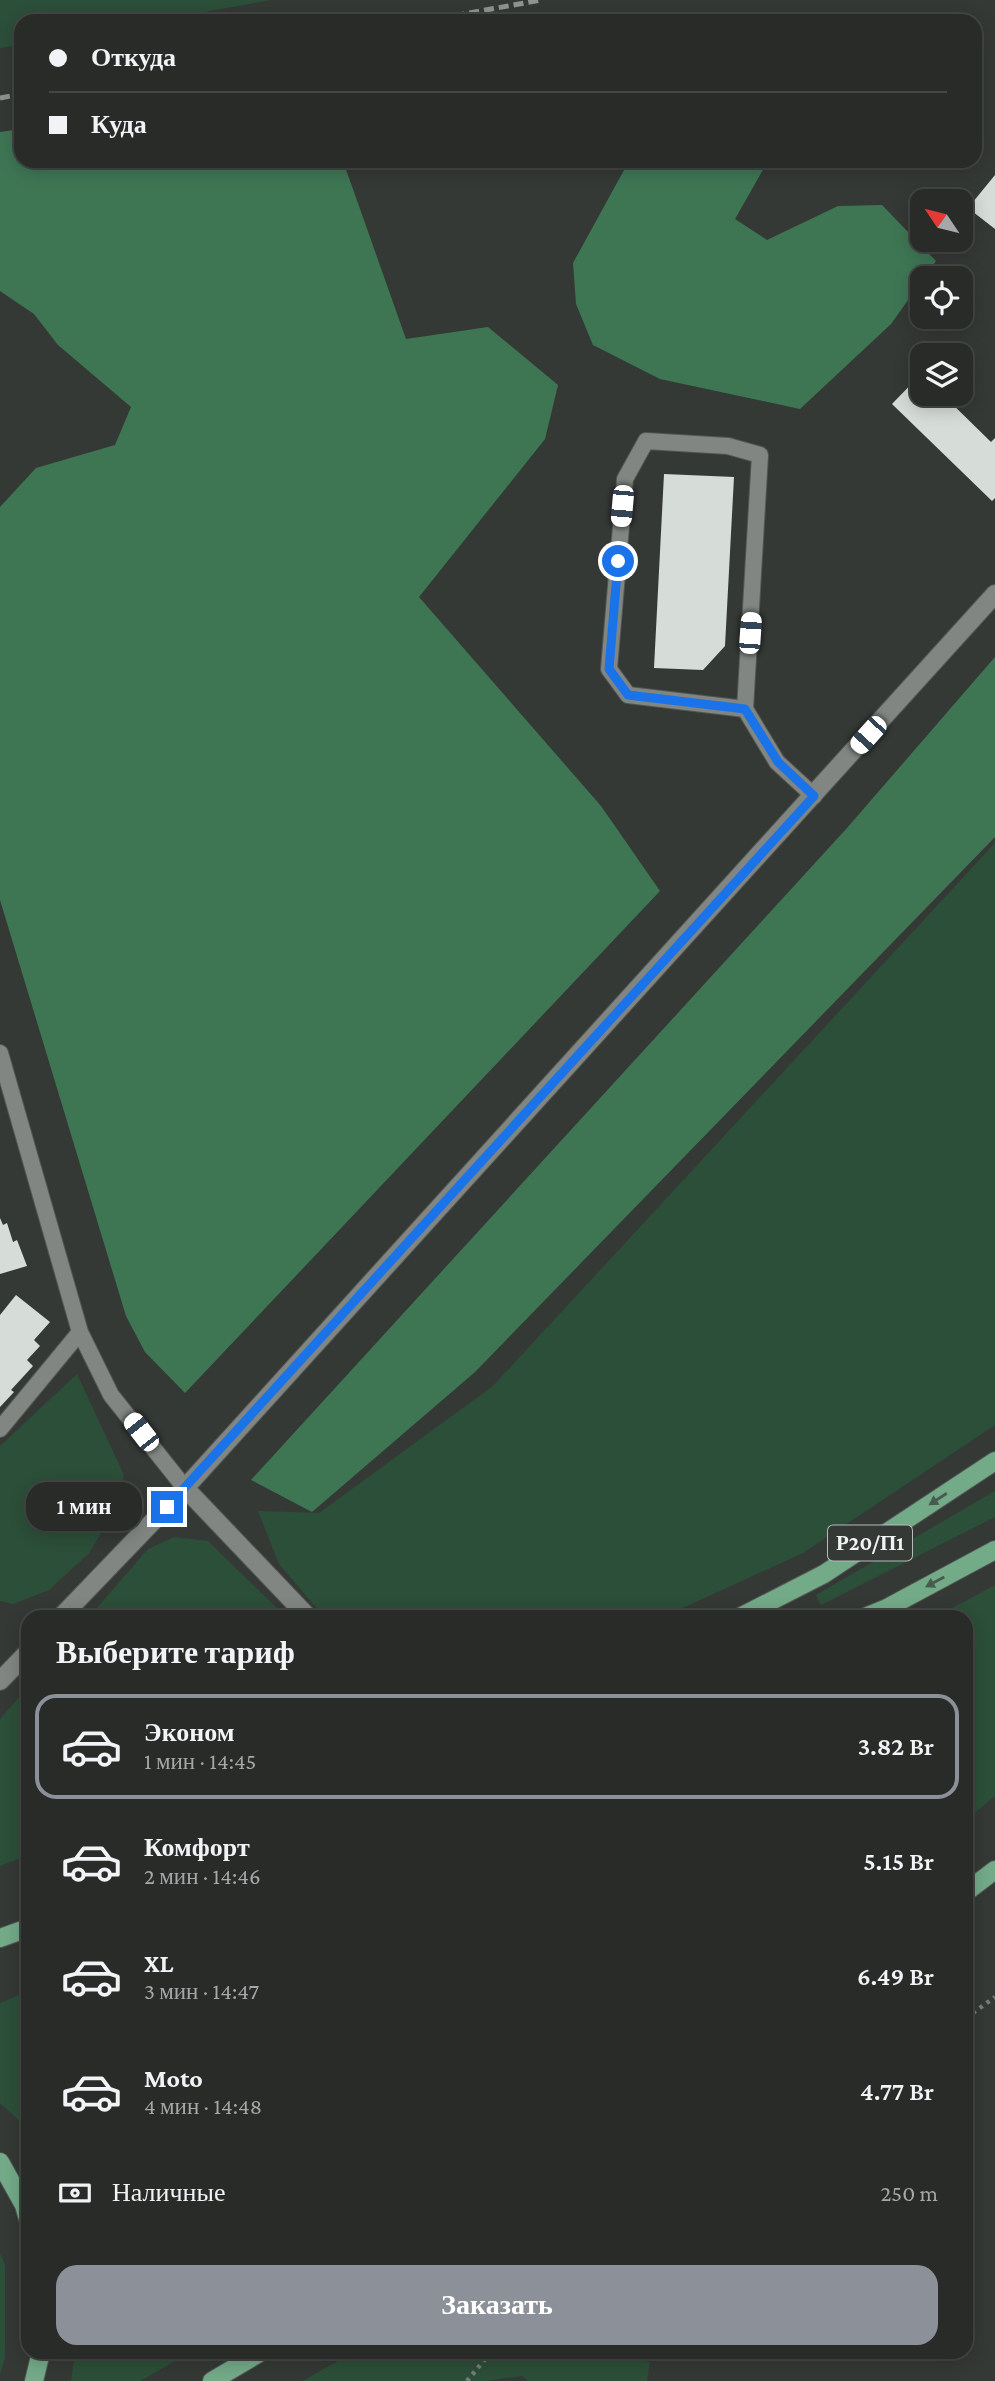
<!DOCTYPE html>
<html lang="ru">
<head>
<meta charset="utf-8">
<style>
	body { margin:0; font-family:"Crimson Pro",serif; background:#343734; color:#f1f3f6; height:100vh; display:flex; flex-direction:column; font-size:26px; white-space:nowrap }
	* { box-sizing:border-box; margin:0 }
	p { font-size:23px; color:#a5a7a8 }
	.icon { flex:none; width:38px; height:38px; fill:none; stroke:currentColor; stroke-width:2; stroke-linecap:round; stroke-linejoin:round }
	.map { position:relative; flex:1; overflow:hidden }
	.drawer { position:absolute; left:21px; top:1610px; width:952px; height:749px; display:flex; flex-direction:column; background:#282b28; border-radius:21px; box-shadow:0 4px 18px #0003,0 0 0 2px #444745 }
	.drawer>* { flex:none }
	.guide { position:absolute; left:14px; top:14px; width:968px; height:154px; border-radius:21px; box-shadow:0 4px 18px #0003,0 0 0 2px #444745; display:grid; align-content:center; height:154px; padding:0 35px; background:#282b28 }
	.needle { width:46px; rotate:305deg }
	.buttons { position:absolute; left:910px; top:189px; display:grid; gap:14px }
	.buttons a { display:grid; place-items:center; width:63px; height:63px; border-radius:14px; background:#282b28; box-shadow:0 4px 18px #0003,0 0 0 2px #444745; font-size:35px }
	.end { position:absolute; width:32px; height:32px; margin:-16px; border:9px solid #1a73e8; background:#fff; box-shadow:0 0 0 4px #fff }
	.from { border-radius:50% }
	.bubble { position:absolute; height:49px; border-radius:21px; background:#282b28; box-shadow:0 4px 18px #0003,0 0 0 2px #444745; font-size:23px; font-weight:600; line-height:49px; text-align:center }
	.car { position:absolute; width:21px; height:42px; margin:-21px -10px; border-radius:9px; box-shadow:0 0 5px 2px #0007; background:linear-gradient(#fff 24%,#345 0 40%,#fff 0 76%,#345 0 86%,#fff 0) }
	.guide b { display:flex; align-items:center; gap:24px; height:66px; font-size:26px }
	.guide b+b { border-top:2px solid #444745 }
	.guide i { width:18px; height:18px; background:#f1f3f6 }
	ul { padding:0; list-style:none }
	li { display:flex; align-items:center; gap:21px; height:105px; margin:0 14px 10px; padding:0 21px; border:4px solid transparent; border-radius:21px }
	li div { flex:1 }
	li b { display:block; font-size:26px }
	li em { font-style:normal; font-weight:600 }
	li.on { border-color:#8c9099 }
	li>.icon { width:63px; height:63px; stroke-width:1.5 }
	h2 { padding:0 35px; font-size:32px; line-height:84px }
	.pay { display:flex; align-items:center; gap:18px; height:77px; padding:0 35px; font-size:26px }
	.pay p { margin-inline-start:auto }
	.action { display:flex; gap:14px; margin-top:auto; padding:14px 35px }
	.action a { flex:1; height:80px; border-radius:21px; background:#8c9099; color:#fff; font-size:28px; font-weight:600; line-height:80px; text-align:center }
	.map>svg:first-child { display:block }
</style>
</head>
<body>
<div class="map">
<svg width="995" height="2381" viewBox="0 0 995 2381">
	<rect width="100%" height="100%" fill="#353936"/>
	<path fill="#2c4f39" d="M0,0H271L154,21H21V45L0,48Z
		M995,843V1425L803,1553L663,1617H324L279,1564L258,1511L319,1513L493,1386Z
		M77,1374L124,1475L117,1507L89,1553L49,1590L13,1604L0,1601V1446Z
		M995,1491V1517L821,1605L816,1595Z
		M174,1537L208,1541L286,1617H89L148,1549Z
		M995,1585V1796L966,1820V1617H936Z
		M28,1687V1855L0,1866V1719Z
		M28,1991V2129L0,2103V2003Z
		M0,2253L5,2265V2358L0,2374Z
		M75,2352H191L140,2381H71Z
		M353,2352H581L650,2362L647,2381H528L522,2376L485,2381H303Z"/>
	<path fill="#3e7654" d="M21,129V161H343L406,339L488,327L558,385L545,439L419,597L601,806L660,891L185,1393L145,1352L126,1316L0,900V507L36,468L115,445L131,407L58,345L34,314L0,291V132Z
		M629,161H768L735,219L767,240L838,206L882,205L936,261L891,324L800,409L660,379L593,345L576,304L573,263Z
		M995,657V837L475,1372L312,1512L251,1480L847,828Z"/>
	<path fill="#d6dcd8" d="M995,175V229L968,208Z
		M922,373V394H942L991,442L995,438V498L992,501L892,404Z
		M664,474L734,477L725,646L703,670L654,668Z
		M0,1218L3,1225L7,1223L13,1242L17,1240L27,1266L0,1274Z
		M16,1295L50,1322L34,1340L40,1346L27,1360L33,1366L11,1390L14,1392L0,1407V1315Z"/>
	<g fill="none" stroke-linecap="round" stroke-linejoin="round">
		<defs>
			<path id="service" d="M745,709L628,695L609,669L625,479L646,441L728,446L760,455L745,709L777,762L814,796
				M0,1053L80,1332L111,1395L185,1488
				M0,1429L80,1332"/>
			<path id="minor" d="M185,1488L308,1617
				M61,1617L185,1488L995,594
				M0,1681L28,1652"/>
			<path id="primary" d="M740,1617L824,1574L995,1461
				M865,1617L887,1608L995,1550
				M966,1892L995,1870
				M0,1938L28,1928
				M0,2162L24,2205L28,2219
				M34,2381L41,2352
				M212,2381L261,2352"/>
		</defs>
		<use href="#service" stroke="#535754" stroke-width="18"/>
		<use href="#minor" stroke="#535754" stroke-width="20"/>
		<use href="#primary" stroke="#535754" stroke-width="20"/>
		<path stroke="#787b79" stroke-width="4.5" stroke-dasharray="3.5 5" stroke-linecap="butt" d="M966,2018L995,1997
			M467,2381L491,2352"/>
		<use href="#service" stroke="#818682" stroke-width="16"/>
		<use href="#minor" stroke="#818682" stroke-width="18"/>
		<use href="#primary" stroke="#73aa88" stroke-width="18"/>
		<path stroke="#909391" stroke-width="5" stroke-dasharray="10 5" stroke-linecap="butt" d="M425,21L541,0
			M0,98L21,94"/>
	</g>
	<defs><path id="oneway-solid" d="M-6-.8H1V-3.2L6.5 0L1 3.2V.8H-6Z" transform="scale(1.75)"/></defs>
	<g fill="#485b4f">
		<use href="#oneway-solid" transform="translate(938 1499) rotate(147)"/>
		<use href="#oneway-solid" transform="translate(935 1582) rotate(152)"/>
	</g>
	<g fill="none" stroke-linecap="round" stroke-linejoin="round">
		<path stroke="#1a73e8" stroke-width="9" d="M167,1507L814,796L778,762L745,709L628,695L609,669L618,561"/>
	</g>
	<g text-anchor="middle" stroke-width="7" stroke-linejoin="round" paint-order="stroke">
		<rect fill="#353936" stroke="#b8bbb9" stroke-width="2" x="828" y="1525.5" width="84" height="35" rx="5"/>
		<g font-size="21" font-weight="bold" fill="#f0f3f1">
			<text x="870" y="1550">Р20/П1</text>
		</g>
	</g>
</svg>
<div class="buttons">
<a><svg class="needle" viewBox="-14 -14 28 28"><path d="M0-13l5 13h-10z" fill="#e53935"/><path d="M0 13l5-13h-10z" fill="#a5a7a8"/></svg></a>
<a><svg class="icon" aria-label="locate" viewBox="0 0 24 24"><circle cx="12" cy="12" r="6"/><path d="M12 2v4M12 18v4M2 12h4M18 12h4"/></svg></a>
<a><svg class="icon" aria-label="layers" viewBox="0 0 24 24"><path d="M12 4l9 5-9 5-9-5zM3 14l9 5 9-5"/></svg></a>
</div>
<i class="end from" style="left:618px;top:561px"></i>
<i class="end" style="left:167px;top:1507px"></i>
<div class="bubble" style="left:26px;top:1482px;width:116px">1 мин</div>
<i class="car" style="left:622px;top:506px;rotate:185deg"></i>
<i class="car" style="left:750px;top:633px;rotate:4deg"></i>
<i class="car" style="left:868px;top:735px;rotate:222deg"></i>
<i class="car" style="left:141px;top:1432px;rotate:322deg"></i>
<div class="guide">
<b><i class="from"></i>Откуда</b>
<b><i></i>Куда</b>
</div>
<section class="drawer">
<h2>Выберите тариф</h2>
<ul>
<li class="on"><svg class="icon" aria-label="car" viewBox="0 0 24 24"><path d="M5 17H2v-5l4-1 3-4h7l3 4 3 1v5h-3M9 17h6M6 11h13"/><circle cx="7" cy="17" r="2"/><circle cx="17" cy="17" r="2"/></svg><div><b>Эконом</b><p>1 мин · 14:45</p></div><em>3.82 Br</em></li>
<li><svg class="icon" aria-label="car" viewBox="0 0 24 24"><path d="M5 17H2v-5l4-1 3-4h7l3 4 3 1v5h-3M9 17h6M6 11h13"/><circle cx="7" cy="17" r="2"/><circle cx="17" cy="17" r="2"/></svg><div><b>Комфорт</b><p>2 мин · 14:46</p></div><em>5.15 Br</em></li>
<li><svg class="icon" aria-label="car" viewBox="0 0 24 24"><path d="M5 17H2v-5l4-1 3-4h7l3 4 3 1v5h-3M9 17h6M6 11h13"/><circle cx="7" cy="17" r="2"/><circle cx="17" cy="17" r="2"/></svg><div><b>XL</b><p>3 мин · 14:47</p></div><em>6.49 Br</em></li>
<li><svg class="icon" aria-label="car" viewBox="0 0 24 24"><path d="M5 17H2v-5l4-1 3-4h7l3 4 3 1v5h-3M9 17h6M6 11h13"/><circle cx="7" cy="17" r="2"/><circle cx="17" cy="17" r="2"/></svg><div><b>Moto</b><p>4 мин · 14:48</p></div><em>4.77 Br</em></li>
</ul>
<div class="pay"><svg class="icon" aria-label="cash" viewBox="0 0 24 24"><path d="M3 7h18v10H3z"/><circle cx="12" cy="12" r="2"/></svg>Наличные<p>250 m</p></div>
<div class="action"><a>Заказать</a></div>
</section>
</div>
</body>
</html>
